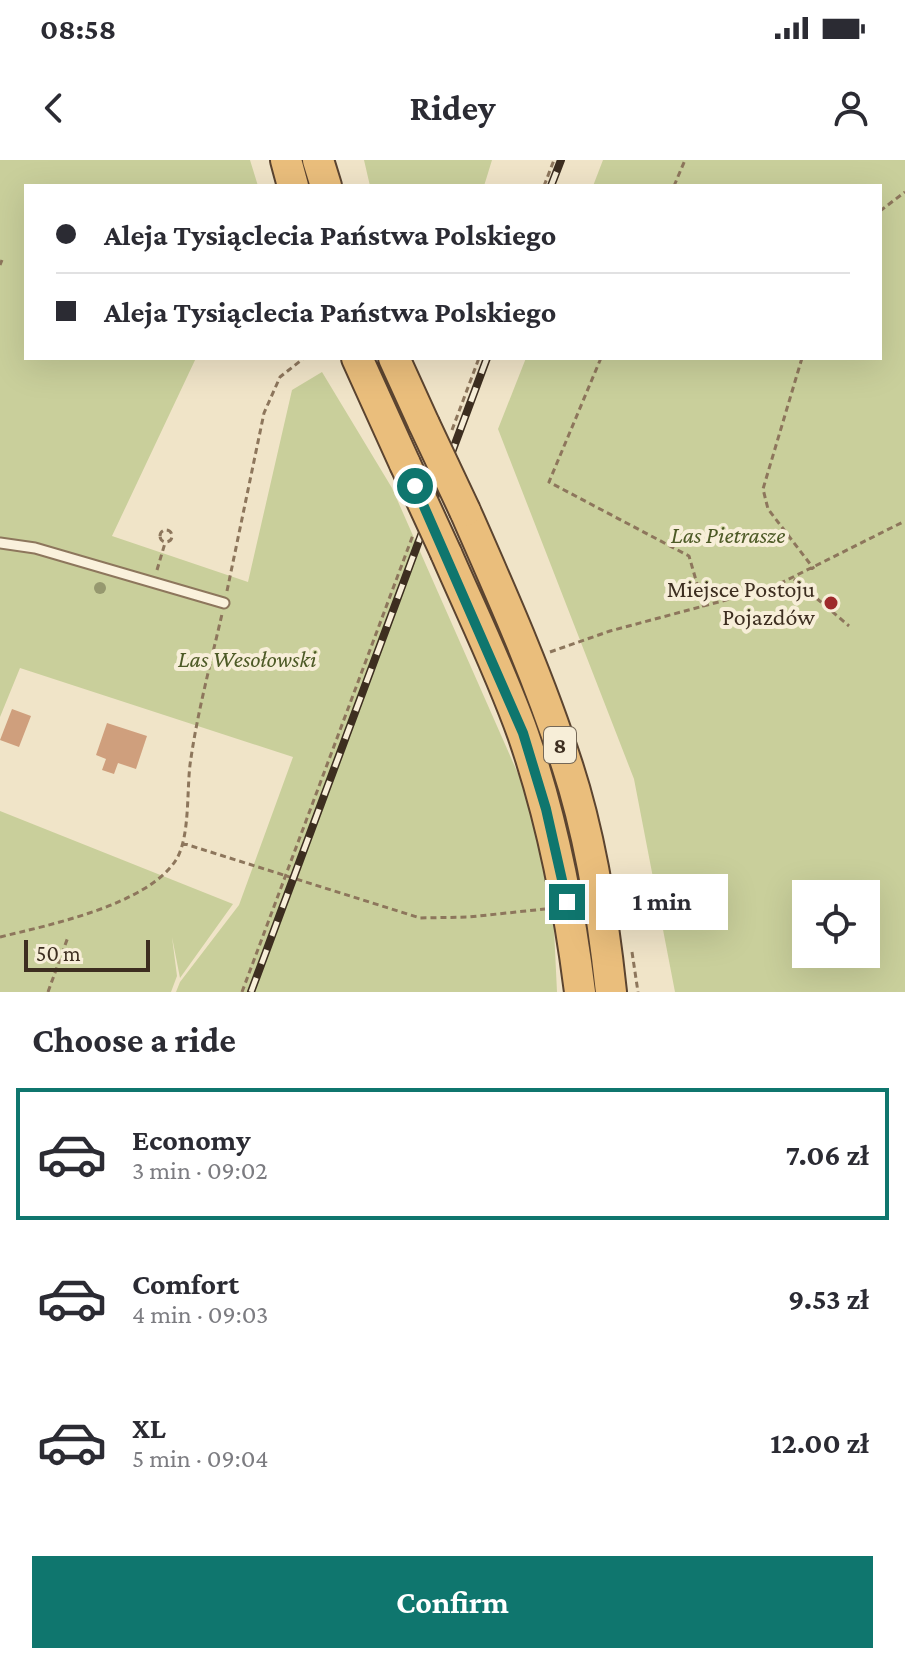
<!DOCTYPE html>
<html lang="en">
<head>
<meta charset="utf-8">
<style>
	body { margin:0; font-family:"Crimson Pro",serif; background:#f7f7f7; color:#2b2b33; height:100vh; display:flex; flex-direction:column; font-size:30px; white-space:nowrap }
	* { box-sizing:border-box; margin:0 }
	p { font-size:26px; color:#7c7c81 }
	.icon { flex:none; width:44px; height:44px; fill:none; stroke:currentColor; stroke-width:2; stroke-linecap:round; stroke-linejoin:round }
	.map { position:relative; height:832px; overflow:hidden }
	.panel { display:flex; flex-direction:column; background:#fff; flex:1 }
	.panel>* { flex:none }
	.guide { position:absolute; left:24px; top:24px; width:858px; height:176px; border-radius:0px; box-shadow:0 8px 32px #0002; display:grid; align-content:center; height:176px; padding:0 32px; background:#fff }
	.controls { position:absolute; left:792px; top:720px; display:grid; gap:16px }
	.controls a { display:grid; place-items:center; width:88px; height:88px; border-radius:0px; background:#fff; box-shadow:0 8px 32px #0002; font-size:40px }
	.scale { position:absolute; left:24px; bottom:20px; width:126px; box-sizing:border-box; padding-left:8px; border:4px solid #3d2e20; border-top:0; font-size:22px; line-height:28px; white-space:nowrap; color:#3d2e20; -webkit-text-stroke:6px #f7eed8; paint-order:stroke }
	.end { position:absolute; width:36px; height:36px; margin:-18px; border:10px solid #0f766e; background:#fff; box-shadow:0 0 0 4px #fff }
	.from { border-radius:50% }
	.bubble { position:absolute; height:56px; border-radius:0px; background:#fff; box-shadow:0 8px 32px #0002; font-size:26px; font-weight:700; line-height:56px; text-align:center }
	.guide b { display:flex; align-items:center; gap:28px; height:76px; font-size:30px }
	.guide b+b { border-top:2px solid #e1e1e2 }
	.guide i { width:20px; height:20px; background:#2b2b33 }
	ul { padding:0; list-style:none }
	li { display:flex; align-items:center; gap:24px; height:132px; margin:0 16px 12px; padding:0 16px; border:4px solid transparent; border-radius:0px }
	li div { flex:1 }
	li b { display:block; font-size:30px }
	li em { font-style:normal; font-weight:700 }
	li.on { border-color:#0f766e }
	li>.icon { width:72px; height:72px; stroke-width:1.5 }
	h2 { padding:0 32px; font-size:36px; line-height:96px }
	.action { display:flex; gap:16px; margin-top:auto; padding:16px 32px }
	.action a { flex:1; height:92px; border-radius:0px; background:#0f766e; color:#fff; font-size:32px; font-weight:700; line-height:92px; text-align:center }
	.status { display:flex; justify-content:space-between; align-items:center; height:56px; padding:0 40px; background:#fff; direction:ltr }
	.status svg { height:22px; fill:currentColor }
	header { display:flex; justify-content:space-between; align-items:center; height:104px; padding:0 32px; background:#fff; font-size:36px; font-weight:700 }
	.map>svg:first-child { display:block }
</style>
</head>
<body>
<div class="status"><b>08:58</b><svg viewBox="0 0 49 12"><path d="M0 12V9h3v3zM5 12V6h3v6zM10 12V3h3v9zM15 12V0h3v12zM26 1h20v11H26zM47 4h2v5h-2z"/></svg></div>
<header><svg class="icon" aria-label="back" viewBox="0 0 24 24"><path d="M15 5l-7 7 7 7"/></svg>Ridey<svg class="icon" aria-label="person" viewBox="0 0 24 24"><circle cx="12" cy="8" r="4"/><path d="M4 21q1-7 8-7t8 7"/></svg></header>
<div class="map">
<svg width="905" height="832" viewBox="0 0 905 832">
	<rect width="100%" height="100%" fill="#f0e4c8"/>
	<path fill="#c9cf9b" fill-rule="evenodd" d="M0,0H250L258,26H26V198H196L112,376L248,422L292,230L322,212L392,328L527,634L553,748L557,832H176L180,822L239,745L293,597L20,508L0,557Z
		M364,0H492L484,26H370Z
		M603,0H905V832H675L634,619L498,269L526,198H880V26H593ZM806,734H866V794H806Z
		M0,651L233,744L180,818L172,777L177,816L171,832H0Z"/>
	<path fill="#cf9f7d" d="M12,549L31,556L19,587L0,580Z
		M107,563L147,576L136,609L118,603L114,614L102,610L106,599L96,595Z"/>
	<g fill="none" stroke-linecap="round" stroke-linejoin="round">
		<defs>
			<path id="service" d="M0,383L35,388L224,443"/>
			<path id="trunk" d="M286,0L293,26
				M318,0L326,26
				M357,198L405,304
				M394,198L424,264
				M465,351C502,435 539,518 567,605C591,678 603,756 611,832
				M446,393C472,453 501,512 523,574C552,658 569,744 580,832"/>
		</defs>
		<use href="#service" stroke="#8d765c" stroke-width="13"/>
		<use href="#trunk" stroke="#5b4430" stroke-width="34"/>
		<path stroke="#8d765c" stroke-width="3" stroke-dasharray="6 4" stroke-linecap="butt" d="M544,26L554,0
			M674,26L685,0
			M880,51L905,32
			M0,105L2,100
			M601,198L549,322L689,396L704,448
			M802,198L763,329L768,349L814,409
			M452,270L479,198
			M160 376a6 6 0 1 1 12 0a6 6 0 1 1-12 0Z
			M157,410L165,383
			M794,419L849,466
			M227,431L264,253L280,217L304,198
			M550,492L610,471L771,428L905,361
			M182,683L420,758L469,757L545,749
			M0,777C49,765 147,745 176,700C191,676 186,626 191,598C198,550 211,502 222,454
			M632,792L638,832
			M48,832L68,777
			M242,832L413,375"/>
		<use href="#service" stroke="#faf1dc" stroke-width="9"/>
		<use href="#trunk" stroke="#eabe7c" stroke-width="30"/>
		<defs>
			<path id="rail" d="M551,26L561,0
				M251,832L487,198"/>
		</defs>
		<use href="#rail" stroke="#3d2e20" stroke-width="8"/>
		<use href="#rail" stroke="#f7eed8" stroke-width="5" stroke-dasharray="15" stroke-linecap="butt"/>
		<defs>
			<path id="trunk-bridge" d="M424,264L465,351
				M405,304L446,393"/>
		</defs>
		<use href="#trunk-bridge" stroke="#5b4430" stroke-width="34" stroke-linecap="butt"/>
		<use href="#trunk-bridge" stroke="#eabe7c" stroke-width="30"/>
	</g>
	<circle fill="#96986f" cx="100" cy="428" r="6"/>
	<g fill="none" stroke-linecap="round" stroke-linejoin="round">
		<path stroke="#0f766e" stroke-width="10" d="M415,326L523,573L546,649L567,742"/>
	</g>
	<circle fill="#9e2a2b" stroke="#f7eed8" stroke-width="3" cx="831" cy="443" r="8"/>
	<g text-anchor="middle" stroke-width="8" stroke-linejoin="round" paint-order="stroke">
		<rect fill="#f7eed8" stroke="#756857" stroke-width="2" x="544" y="567" width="32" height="36" rx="6"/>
		<g font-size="22" font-weight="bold" fill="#3d2e20">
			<text x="560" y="593">8</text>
		</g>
		<g font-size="24" font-style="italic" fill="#4d5a26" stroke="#f7eed8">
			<text x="728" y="383">Las Pietrasze</text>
			<text x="247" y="507">Las Wesołowski</text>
		</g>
		<g font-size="24" fill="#3d2e20" stroke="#f7eed8" text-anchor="end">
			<text x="815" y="437">Miejsce Postoju<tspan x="815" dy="28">Pojazdów</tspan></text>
		</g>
	</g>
</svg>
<div class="controls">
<a><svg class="icon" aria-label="locate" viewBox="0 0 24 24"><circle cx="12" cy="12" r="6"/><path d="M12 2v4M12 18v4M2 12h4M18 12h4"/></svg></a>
</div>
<div class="scale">50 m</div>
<i class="end from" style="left:415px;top:326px"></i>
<i class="end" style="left:567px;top:742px"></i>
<div class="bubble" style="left:596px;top:714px;width:132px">1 min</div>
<div class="guide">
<b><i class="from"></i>Aleja Tysiąclecia Państwa Polskiego</b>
<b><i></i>Aleja Tysiąclecia Państwa Polskiego</b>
</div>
</div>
<section class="panel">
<h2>Choose a ride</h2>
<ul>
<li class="on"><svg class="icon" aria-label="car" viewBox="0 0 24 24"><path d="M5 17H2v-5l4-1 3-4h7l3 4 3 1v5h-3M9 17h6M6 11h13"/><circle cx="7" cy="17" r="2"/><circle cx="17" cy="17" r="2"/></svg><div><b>Economy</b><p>3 min · 09:02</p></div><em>7.06 zł</em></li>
<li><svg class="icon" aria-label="car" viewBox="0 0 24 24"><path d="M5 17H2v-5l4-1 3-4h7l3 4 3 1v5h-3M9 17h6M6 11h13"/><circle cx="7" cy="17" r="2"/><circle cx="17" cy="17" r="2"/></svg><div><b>Comfort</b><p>4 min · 09:03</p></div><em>9.53 zł</em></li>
<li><svg class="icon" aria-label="car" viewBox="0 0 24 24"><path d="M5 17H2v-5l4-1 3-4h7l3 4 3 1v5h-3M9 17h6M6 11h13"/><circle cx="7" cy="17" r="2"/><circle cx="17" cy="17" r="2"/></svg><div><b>XL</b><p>5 min · 09:04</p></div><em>12.00 zł</em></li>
</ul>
<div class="action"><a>Confirm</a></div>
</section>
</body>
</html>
